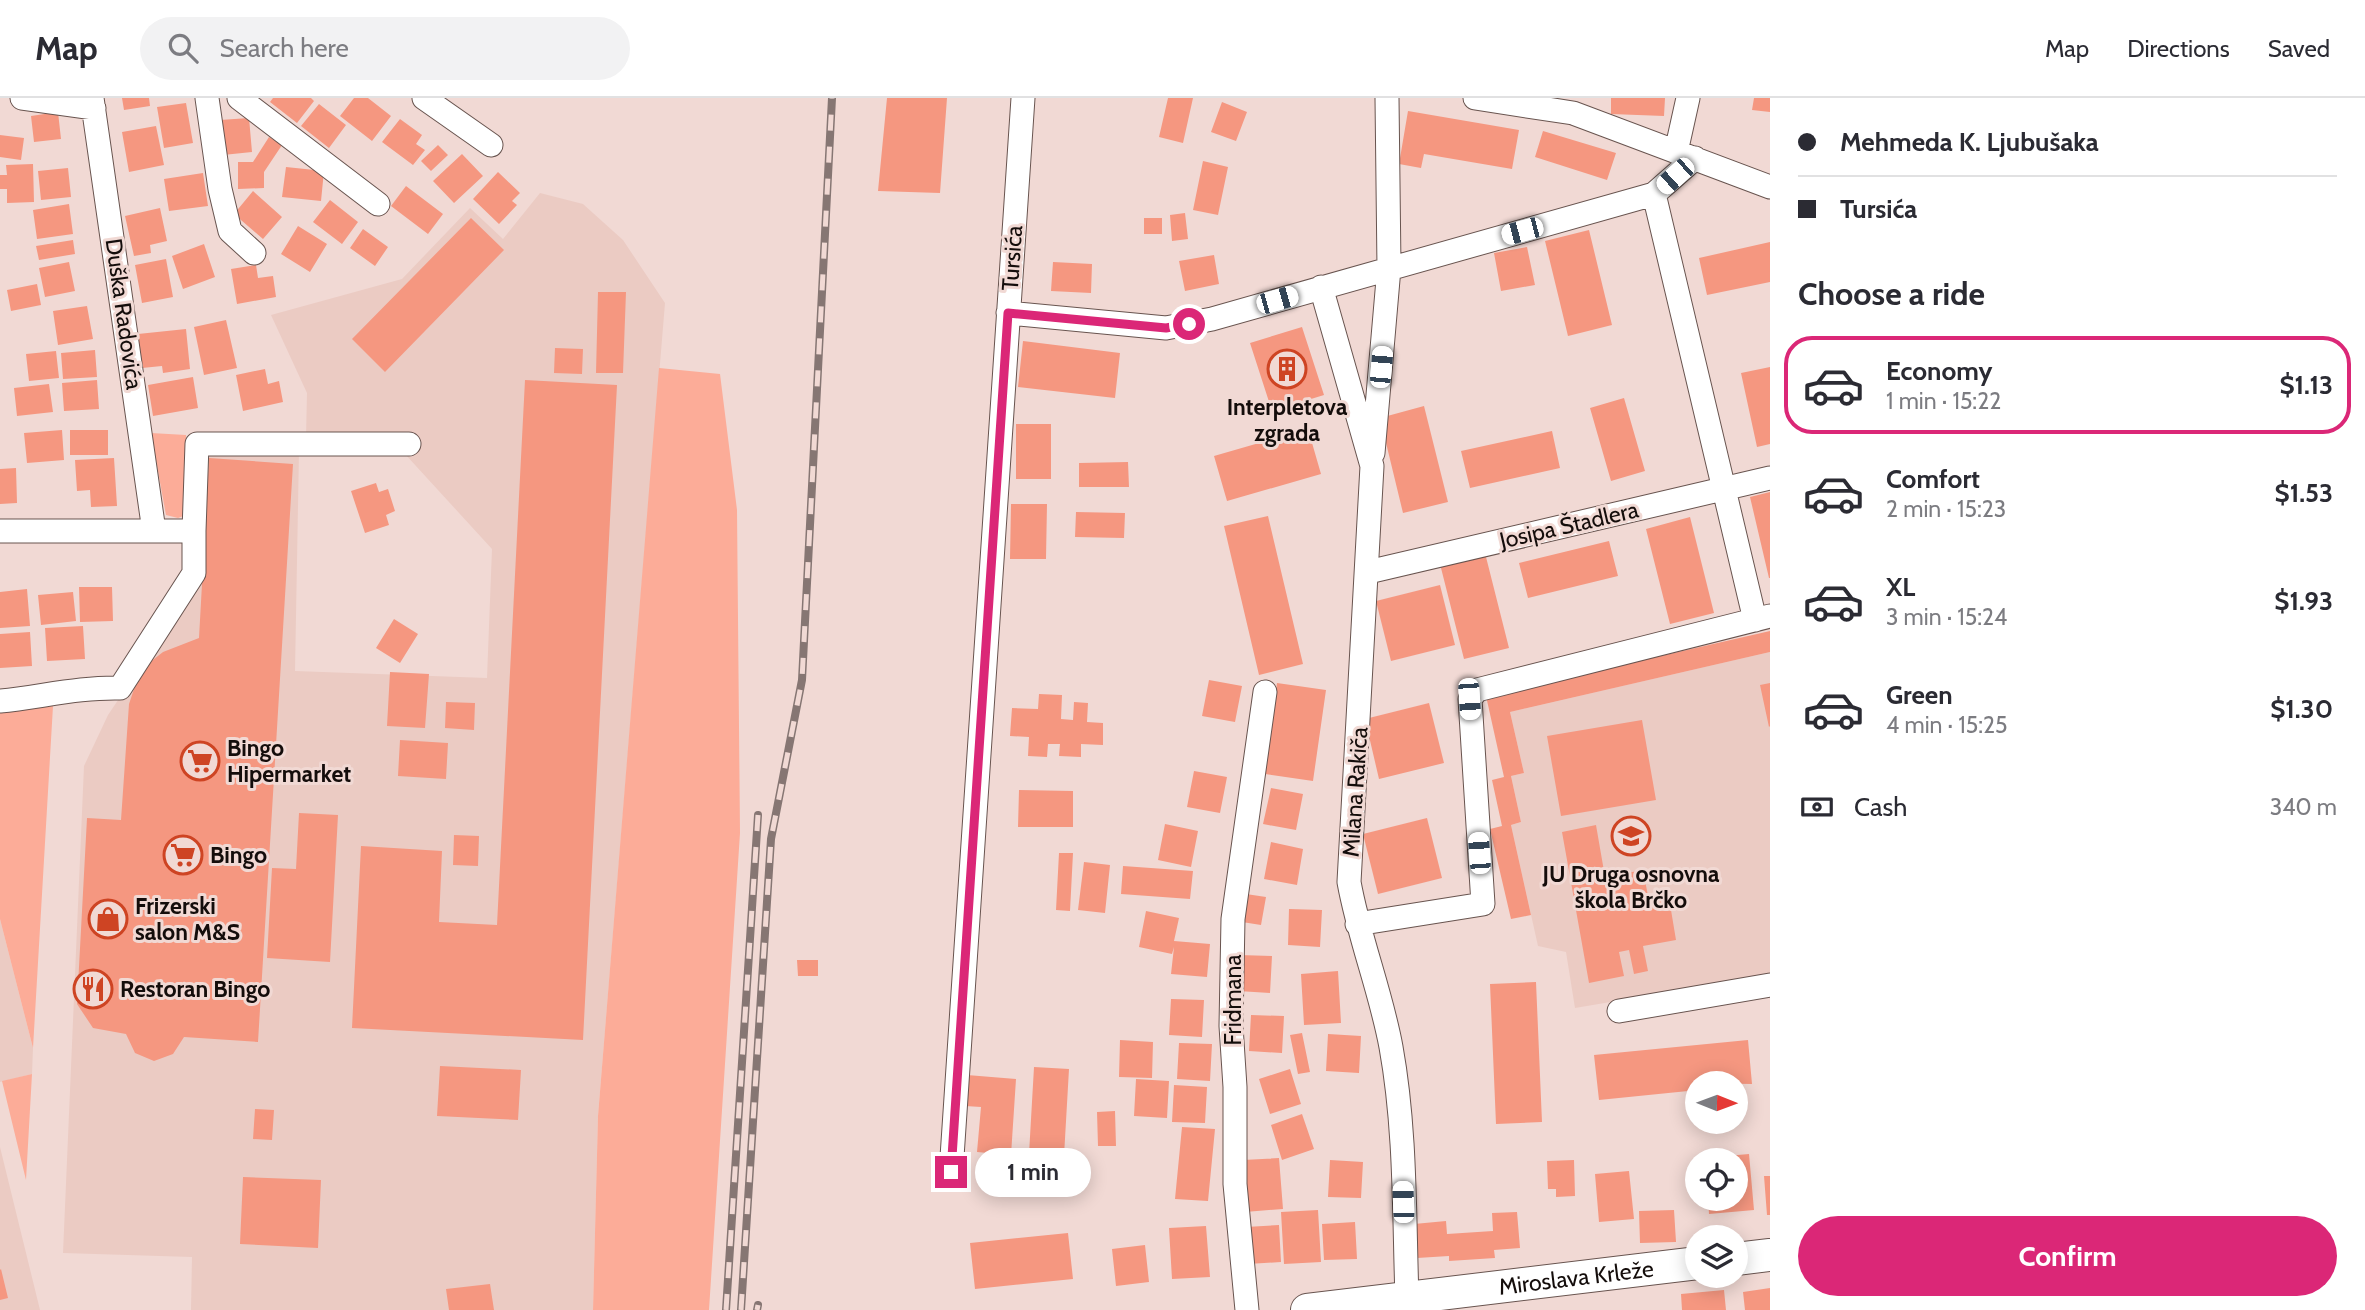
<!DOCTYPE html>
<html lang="en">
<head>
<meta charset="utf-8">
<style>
	body { margin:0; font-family:Cabin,sans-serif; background:#f2f2f3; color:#2b2b33; height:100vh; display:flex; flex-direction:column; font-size:26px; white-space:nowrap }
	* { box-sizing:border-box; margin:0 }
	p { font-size:23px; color:#7c7c81 }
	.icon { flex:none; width:38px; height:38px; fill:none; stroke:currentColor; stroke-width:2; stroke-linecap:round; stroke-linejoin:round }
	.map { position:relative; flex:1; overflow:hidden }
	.details { display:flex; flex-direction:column; background:#fff; width:595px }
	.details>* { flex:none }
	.banner { display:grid; align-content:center; height:154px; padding:0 28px; background:#fff }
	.needle { width:46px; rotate:91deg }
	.buttons { position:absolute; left:1685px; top:973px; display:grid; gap:14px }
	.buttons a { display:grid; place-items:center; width:63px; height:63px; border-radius:50%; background:#fff; box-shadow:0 4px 18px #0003; font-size:35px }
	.end { position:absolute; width:32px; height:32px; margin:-16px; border:9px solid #db2777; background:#fff; box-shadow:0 0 0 4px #fff }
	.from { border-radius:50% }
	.bubble { position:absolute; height:49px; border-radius:24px; background:#fff; box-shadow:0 4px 18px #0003; font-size:23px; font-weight:700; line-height:49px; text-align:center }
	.car { position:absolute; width:21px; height:42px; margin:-21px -10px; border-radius:9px; box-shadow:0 0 5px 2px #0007; background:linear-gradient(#fff 24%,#345 0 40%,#fff 0 76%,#345 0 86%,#fff 0) }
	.banner b { display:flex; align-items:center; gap:24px; height:66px; font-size:26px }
	.banner b+b { border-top:2px solid #e1e1e2 }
	.banner i { width:18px; height:18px; background:#2b2b33 }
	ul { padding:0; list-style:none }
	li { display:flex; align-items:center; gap:21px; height:98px; margin:0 14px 10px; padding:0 14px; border:4px solid transparent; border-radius:28px }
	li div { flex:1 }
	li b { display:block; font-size:26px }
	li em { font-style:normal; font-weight:700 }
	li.active { border-color:#db2777 }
	li>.icon { width:63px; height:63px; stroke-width:1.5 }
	h2 { padding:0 28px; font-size:32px; line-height:84px }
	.pay { display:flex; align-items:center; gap:18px; height:77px; padding:0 28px; font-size:26px }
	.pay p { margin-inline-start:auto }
	.primary-button { display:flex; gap:14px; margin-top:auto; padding:14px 28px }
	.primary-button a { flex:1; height:80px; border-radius:42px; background:#db2777; color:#fff; font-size:28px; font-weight:700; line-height:80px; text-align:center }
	header { display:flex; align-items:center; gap:42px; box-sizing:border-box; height:98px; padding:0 35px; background:#fff; border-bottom:2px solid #e1e1e2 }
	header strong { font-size:33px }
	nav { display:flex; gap:38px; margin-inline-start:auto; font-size:24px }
	.search { width:490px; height:63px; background:#f2f2f3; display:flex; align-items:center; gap:18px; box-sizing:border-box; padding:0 24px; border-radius:38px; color:#7c7c81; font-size:26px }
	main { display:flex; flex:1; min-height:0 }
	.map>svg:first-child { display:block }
</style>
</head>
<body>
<header>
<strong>Map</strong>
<div class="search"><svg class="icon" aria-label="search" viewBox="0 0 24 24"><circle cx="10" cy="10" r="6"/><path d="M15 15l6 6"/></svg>Search here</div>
<nav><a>Map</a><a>Directions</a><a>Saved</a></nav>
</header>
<main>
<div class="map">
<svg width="1770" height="1212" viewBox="0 0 1770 1212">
	<rect width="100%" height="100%" fill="#f1d9d4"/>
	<path fill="#ebcbc3" d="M540,95L583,106L623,142L665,205L598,1018L593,1212H191L192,1159L63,1155L84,668L108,617L198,483L203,353H299L295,573L487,580L492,451L405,356L306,339L307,295L271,217L402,181L470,110L503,141Z
		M1770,554V877L1575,910L1566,854L1538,848L1511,727L1521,724L1511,678L1524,675L1510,614Z
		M0,821L33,950L32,976L0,984Z
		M0,1049L40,1212H0Z"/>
	<path fill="#fcac98" d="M659,270L720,276L737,412L740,735L709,1212H593L598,1018Z
		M151,335L186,337V417L178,420L166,417Z
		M53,608L33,950L0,821V613Z
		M32,976L26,1082L2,983Z"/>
	<path fill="#f59780" d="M122,0H149L150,8L124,12Z
		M273,0H311L314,3L297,25L270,4Z
		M354,0H368L391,18L372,43L340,18Z
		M887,0H947L940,95L878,93Z
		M1168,0H1193L1183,45L1159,39Z
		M1611,0H1665L1664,18L1611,16Z
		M1754,0H1770V14L1752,12Z
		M1222,4L1247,14L1236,43L1211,34Z
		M186,5L193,45L164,50L157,9Z
		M319,6L346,27L329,50L301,28Z
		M1408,13L1519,32L1512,71L1424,56L1421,70L1399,66Z
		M58,14L61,41L34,44L31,18Z
		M249,20L252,54L223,57L220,22Z
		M400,21L422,37L416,46L425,52L413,67L382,44Z
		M156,28L164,67L129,74L122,34Z
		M1543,33L1616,55L1607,82L1535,59Z
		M0,37L24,40L21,62L0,59Z
		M269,39L282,47L264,74V90L238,91V64H253Z
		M438,47L448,57L431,73L421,63Z
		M462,56L483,78L454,105L433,83Z
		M1203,63L1228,69L1218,117L1193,112Z
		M33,66L34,104L7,105V91H0V77H7L6,67Z
		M286,69L324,73L321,103L282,99Z
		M68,70L71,99L41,102L38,73Z
		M498,74L520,95L512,103L517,107L499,126L473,101Z
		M203,75L208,108L169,113L164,81Z
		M406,88L443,116L428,136L391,108Z
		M253,93L282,119L263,141L234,116Z
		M330,102L358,124L342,146L313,124Z
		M69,106L73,136L37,141L33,112Z
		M160,110L167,143L150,147L151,155L134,158L125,118Z
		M1185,115L1188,141L1172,143L1170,117Z
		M471,120L504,152L385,274L352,241Z
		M1144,120H1162V136H1144Z
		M298,128L327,146L310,174L281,156Z
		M363,131L388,149L375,168L350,150Z
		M1589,132L1612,227L1568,238L1545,143Z
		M73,142L75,156L39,162L36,148Z
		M1770,144V184L1707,197L1699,160Z
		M204,146L215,179L183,191L172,158Z
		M1527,149L1535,187L1501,193L1494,155Z
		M1214,157L1219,186L1185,193L1179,163Z
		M166,161L173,199L142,205L135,167Z
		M69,164L75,193L45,199L39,170Z
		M1053,164L1092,166L1091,195L1051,193Z
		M256,167L258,180L273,178L276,199L237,206L231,171Z
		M37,186L41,207L11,213L7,192Z
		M598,194H626L623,275H596Z
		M87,208L93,241L58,247L53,213Z
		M226,222L237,270L204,277L194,229Z
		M1302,229L1324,297L1272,313L1250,245Z
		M186,231L190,271L163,275L162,268L142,270L138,236Z
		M1023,243L1120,255L1115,300L1018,289Z
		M555,250L583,251L582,276L554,275Z
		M95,252L97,279L63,281L61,255Z
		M56,253L59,280L29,283L26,256Z
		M1770,269V346L1757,349L1741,275Z
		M265,271L268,286L279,283L283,304L243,313L236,277Z
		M193,279L198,310L153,318L148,287Z
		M97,282L99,311L64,313L62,285Z
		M525,282L617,287L583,942L352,930L361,748L442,753L439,824L497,827Z
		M49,286L53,314L17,318L14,290Z
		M1624,300L1645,373L1611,383L1590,310Z
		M1424,308L1448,404L1403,415L1380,320Z
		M1016,326H1051V381H1016Z
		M1308,331L1321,376L1227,403L1214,358Z
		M62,332L64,362L27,365L24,335Z
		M70,332H108V357H70Z
		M1552,333L1560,370L1470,390L1461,353Z
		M114,360L117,408L91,409L90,392L77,393L75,362Z
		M209,360L293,366L258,944L184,939L173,956L154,963L135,955L126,936L93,930L77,906L87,720L121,722L129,606L136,585L149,565L163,554L199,540Z
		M1128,364L1129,389H1079V365Z
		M16,370L17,405L0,406V371Z
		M376,385L379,394L388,391L395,413L386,417L389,427L365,435L351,393Z
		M1770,394V480H1769L1750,399Z
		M1011,406H1047L1046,461H1010Z
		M1076,414L1125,415L1124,440L1075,439Z
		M1268,418L1303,566L1259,577L1224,428Z
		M1690,419L1714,515L1670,526L1646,431Z
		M1609,443L1618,478L1528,500L1519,465Z
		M1485,455L1509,550L1464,561L1440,466Z
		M1440,487L1455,547L1391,563L1376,503Z
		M79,489H112L113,523L80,524Z
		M27,491L30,528L0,530V494Z
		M73,494L76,523L41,527L38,497Z
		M394,521L418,536L400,565L376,550Z
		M83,528L85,561L47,563L45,530Z
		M1770,533V554L1510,614L1524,675L1511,678L1521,724L1511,727L1531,817L1511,821L1490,731L1502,728L1492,682L1504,679L1486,598Z
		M30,534L32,568L0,570V536Z
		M390,574L429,576L425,630L387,628Z
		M1209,582L1242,588L1235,624L1202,618Z
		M1277,585L1326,592L1313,683L1265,676Z
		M1770,585V628L1769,629L1760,587Z
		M1039,596L1062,597L1061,621L1073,622L1074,604L1088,605L1087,624L1103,625V647L1081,646V659L1059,658L1060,646H1048L1047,659L1028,658L1029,639L1010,638L1012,610L1038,611Z
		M446,604L475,605L474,632L445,630Z
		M1429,605L1444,665L1379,681L1365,621Z
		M1642,622L1656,702L1561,718L1547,638Z
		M400,642L448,645L446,681L398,678Z
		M1194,673L1227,679L1220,715L1187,709Z
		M1271,690L1303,696L1296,732L1263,726Z
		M1019,692L1073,693V729H1018Z
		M299,715L338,717L330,864L267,860L272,770L296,771Z
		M1427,720L1442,780L1378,796L1363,736Z
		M1165,726L1198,733L1191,769L1158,762Z
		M1596,727L1605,779L1643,772L1649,803L1669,800L1676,842L1643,848L1648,873L1634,876L1629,852L1619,854L1624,878L1589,885L1562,734Z
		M454,737L479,738L478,768L453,767Z
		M1271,744L1303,751L1297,787L1264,781Z
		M1059,755H1073L1070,813L1056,812Z
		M1084,764L1110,767L1105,815L1078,812Z
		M1123,768L1193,773L1190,801L1121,796Z
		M1246,796L1266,799L1261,827L1242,824Z
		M1289,811L1322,812L1320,849L1288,847Z
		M1146,813L1179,820L1174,843L1210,846L1207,879L1171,876L1174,849L1172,856L1139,849Z
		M1239,857L1272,858L1270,895L1238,893Z
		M797,862H818V878H798Z
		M1338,873L1341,925L1304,927L1301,876Z
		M1536,884L1542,1024L1496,1026L1490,886Z
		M1171,901L1204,902L1202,939L1169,937Z
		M1251,917L1284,918L1282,955L1249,953Z
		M1302,935L1310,974L1298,976L1290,937Z
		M1328,936L1361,938L1359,975L1326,973Z
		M1120,942L1153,944L1152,980L1119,979Z
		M1748,942L1752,986L1698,985V992L1599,1002L1594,957Z
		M1179,945L1212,946L1210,983L1177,981Z
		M440,968L521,972L518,1022L437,1018Z
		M1034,969L1069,971L1064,1058L1029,1056Z
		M1290,971L1301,1006L1270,1016L1259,981Z
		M967,977L1016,981L1011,1057L977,1054L981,1009L965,1008Z
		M1136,981L1169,983L1167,1020L1134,1018Z
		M1174,987L1207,989L1205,1025L1172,1024Z
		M255,1011L274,1012L272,1042L253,1041Z
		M1115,1013L1116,1048H1098L1097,1014Z
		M1302,1016L1314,1051L1282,1062L1271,1027Z
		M1182,1029L1215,1031L1208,1103L1175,1101Z
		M1749,1056L1754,1112L1709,1116L1708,1101H1736V1062H1704V1060Z
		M1279,1060L1283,1111L1245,1114L1243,1062Z
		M1330,1062L1363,1064L1361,1100L1328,1099Z
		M1574,1062L1575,1098L1556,1099V1091H1548L1547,1063Z
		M1629,1073L1634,1121L1599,1124L1595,1076Z
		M1764,1078H1770V1117H1767Z
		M243,1079L321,1082L318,1150L240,1146Z
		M1318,1112L1321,1164L1284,1166L1281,1114Z
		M1674,1112L1676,1144L1640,1145L1639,1113Z
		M1517,1114L1520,1150L1494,1152L1495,1160L1449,1163V1158L1417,1160L1414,1126L1446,1123L1447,1136L1493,1133L1492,1115Z
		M1355,1124L1357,1161L1324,1162L1322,1126Z
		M1279,1127L1281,1164L1248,1166L1246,1129Z
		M1206,1128L1210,1179L1172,1181L1169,1130Z
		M1068,1135L1073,1181L975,1191L970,1145Z
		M1145,1147L1149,1184L1116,1188L1112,1151Z
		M1,1171L8,1200L0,1202V1172Z
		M490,1186L494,1212H449L446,1191Z
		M1770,1190V1212H1745L1743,1194Z
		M1724,1192L1726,1212H1682L1681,1196Z"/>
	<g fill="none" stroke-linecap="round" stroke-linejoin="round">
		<defs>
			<path id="minor" d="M22,0L94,10
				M92,0L154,433
				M207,0L220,91L230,133L254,155
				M239,0L378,106
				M424,0L491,47
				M1475,0L1573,15L1770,89
				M1676,54L1688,0
				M1654,96L1755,522
				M1321,189L1372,368L1349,784C1359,840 1381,894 1391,949C1406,1032 1404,1117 1407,1200
				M1008,215L1166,230L1212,221L1654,96L1695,60
				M1373,355L1389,170L1387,0
				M0,433H194V475L120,590C80,589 40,599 0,603
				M194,433L197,346H409
				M1368,474L1770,380
				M1357,826L1483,806L1470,601L1477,592L1770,518
				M1619,913L1770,887
				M951,1074L1023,0
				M1247,1212L1235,1086V989L1231,928L1233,821L1265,594"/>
			<g id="secondary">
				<path d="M1736,1161L1770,1157"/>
				<path id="s1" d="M1307,1212L1698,1165"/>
			</g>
		</defs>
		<use href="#minor" stroke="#68544f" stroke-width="25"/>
		<use href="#secondary" stroke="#68544f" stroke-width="34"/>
		<use href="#minor" stroke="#fff" stroke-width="23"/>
		<use href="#secondary" stroke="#fff" stroke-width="32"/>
		<defs>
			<path id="rail" d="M726,1212L758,717
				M741,1212L771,741L802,582L832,0
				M757,1212L758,1207"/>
		</defs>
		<use href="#rail" stroke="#867673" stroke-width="8"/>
		<use href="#rail" stroke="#f1d9d4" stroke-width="5" stroke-dasharray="16" stroke-linecap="butt"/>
	</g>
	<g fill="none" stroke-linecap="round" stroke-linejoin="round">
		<path stroke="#db2777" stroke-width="9" d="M951,1074L1008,215L1166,230L1189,226"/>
	</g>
	<defs>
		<symbol id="building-ring" viewBox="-11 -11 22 22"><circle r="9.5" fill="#f1d9d4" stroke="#ce4423" stroke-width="1.5"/><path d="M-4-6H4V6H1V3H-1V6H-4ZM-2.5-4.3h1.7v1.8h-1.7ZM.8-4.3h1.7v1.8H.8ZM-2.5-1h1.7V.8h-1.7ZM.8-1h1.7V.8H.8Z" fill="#ce4423"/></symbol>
		<symbol id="supermarket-ring" viewBox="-11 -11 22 22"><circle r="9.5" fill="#f1d9d4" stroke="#ce4423" stroke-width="1.5"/><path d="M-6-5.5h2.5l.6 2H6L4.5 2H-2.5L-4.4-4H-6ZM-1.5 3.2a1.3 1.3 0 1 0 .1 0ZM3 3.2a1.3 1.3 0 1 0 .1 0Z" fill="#ce4423"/></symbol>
		<symbol id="school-ring" viewBox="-11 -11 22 22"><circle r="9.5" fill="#f1d9d4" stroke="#ce4423" stroke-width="1.5"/><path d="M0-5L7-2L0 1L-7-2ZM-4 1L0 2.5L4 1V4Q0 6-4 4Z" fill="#ce4423"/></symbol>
		<symbol id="shop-ring" viewBox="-11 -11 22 22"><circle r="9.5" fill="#f1d9d4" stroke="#ce4423" stroke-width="1.5"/><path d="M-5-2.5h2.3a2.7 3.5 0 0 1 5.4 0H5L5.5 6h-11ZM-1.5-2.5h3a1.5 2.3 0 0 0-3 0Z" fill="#ce4423"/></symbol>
		<symbol id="restaurant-ring" viewBox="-11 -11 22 22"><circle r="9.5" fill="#f1d9d4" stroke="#ce4423" stroke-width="1.5"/><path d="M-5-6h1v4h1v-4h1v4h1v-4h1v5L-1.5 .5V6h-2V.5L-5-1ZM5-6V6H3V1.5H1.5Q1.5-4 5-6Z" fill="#ce4423"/></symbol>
	</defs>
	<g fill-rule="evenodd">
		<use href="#building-ring" x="1265" y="249" width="44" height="44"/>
		<use href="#supermarket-ring" x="178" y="641" width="44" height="44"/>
		<use href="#school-ring" x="1609" y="716" width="44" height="44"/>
		<use href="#supermarket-ring" x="161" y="735" width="44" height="44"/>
		<use href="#shop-ring" x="86" y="799" width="44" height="44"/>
		<use href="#restaurant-ring" x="71" y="869" width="44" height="44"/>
	</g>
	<g text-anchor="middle" stroke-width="6" stroke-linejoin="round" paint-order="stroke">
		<g font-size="23" fill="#140d0b" stroke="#f1d9d4">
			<text transform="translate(1012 160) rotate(-86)" y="8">Tursića</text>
			<text transform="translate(124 216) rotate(82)" y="8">Duška Radovića</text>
			<text transform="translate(1569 427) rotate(-13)" y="8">Josipa Štadlera</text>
			<text transform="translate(1355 694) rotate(-86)" y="8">Milana Rakiča</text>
			<text transform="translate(1233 902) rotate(-90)" y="8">Fridmana</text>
			<text dy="8" stroke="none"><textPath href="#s1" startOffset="271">Miroslava Krleže</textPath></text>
		</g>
		<g font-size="23" font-weight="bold" fill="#140d0b" stroke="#f1d9d4" text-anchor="start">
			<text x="1287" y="317" text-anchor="middle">Interpletova<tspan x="1287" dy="26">zgrada</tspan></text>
			<text x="227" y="658">Bingo<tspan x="227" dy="26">Hipermarket</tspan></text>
			<text x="210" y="765">Bingo</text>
			<text x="1631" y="784" text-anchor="middle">JU Druga osnovna<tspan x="1631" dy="26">škola Brčko</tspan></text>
			<text x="135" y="816">Frizerski<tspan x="135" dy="26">salon M&amp;S</tspan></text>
			<text x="120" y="899">Restoran Bingo</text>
		</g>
	</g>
</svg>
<div class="buttons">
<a><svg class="needle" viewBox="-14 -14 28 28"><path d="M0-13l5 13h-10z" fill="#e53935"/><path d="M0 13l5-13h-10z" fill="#7c7c81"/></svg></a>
<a><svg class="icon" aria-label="locate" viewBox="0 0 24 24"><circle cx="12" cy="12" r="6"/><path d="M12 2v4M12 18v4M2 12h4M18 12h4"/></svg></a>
<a><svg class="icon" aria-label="layers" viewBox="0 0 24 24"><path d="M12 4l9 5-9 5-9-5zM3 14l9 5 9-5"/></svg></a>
</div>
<i class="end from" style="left:1189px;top:226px"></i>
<i class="end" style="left:951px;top:1074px"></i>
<div class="bubble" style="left:975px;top:1050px;width:116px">1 min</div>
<i class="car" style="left:1675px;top:78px;rotate:228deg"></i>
<i class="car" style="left:1522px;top:133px;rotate:255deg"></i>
<i class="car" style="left:1277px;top:202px;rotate:74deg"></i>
<i class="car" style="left:1381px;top:269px;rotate:5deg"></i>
<i class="car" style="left:1469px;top:601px;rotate:176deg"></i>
<i class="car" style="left:1479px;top:755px;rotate:356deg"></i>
<i class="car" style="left:1403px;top:1104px;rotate:358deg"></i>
</div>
<section class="details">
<div class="banner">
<b><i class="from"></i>Mehmeda K. Ljubušaka</b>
<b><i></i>Tursića</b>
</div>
<h2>Choose a ride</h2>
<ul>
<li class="active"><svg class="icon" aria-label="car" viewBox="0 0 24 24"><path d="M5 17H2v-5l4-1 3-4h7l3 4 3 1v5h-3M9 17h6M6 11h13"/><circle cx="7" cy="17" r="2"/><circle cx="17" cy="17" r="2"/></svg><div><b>Economy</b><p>1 min · 15:22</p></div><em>$1.13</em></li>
<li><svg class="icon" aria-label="car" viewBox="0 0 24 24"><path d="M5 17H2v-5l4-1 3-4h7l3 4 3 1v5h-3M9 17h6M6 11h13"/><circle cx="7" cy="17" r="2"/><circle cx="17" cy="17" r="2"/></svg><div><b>Comfort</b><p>2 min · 15:23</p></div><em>$1.53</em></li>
<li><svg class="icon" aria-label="car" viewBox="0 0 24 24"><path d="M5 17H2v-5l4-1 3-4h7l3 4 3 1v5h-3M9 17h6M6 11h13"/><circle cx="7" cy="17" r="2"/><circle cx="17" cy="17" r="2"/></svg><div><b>XL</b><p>3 min · 15:24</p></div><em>$1.93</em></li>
<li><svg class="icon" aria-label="car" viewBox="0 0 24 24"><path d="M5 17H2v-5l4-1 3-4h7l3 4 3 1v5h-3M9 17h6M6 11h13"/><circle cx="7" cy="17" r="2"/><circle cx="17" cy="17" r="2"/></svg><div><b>Green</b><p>4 min · 15:25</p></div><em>$1.30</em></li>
</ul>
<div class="pay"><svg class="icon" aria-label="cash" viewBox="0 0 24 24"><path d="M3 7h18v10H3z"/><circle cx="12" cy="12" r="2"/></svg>Cash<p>340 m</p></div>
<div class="primary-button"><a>Confirm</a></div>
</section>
</main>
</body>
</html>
